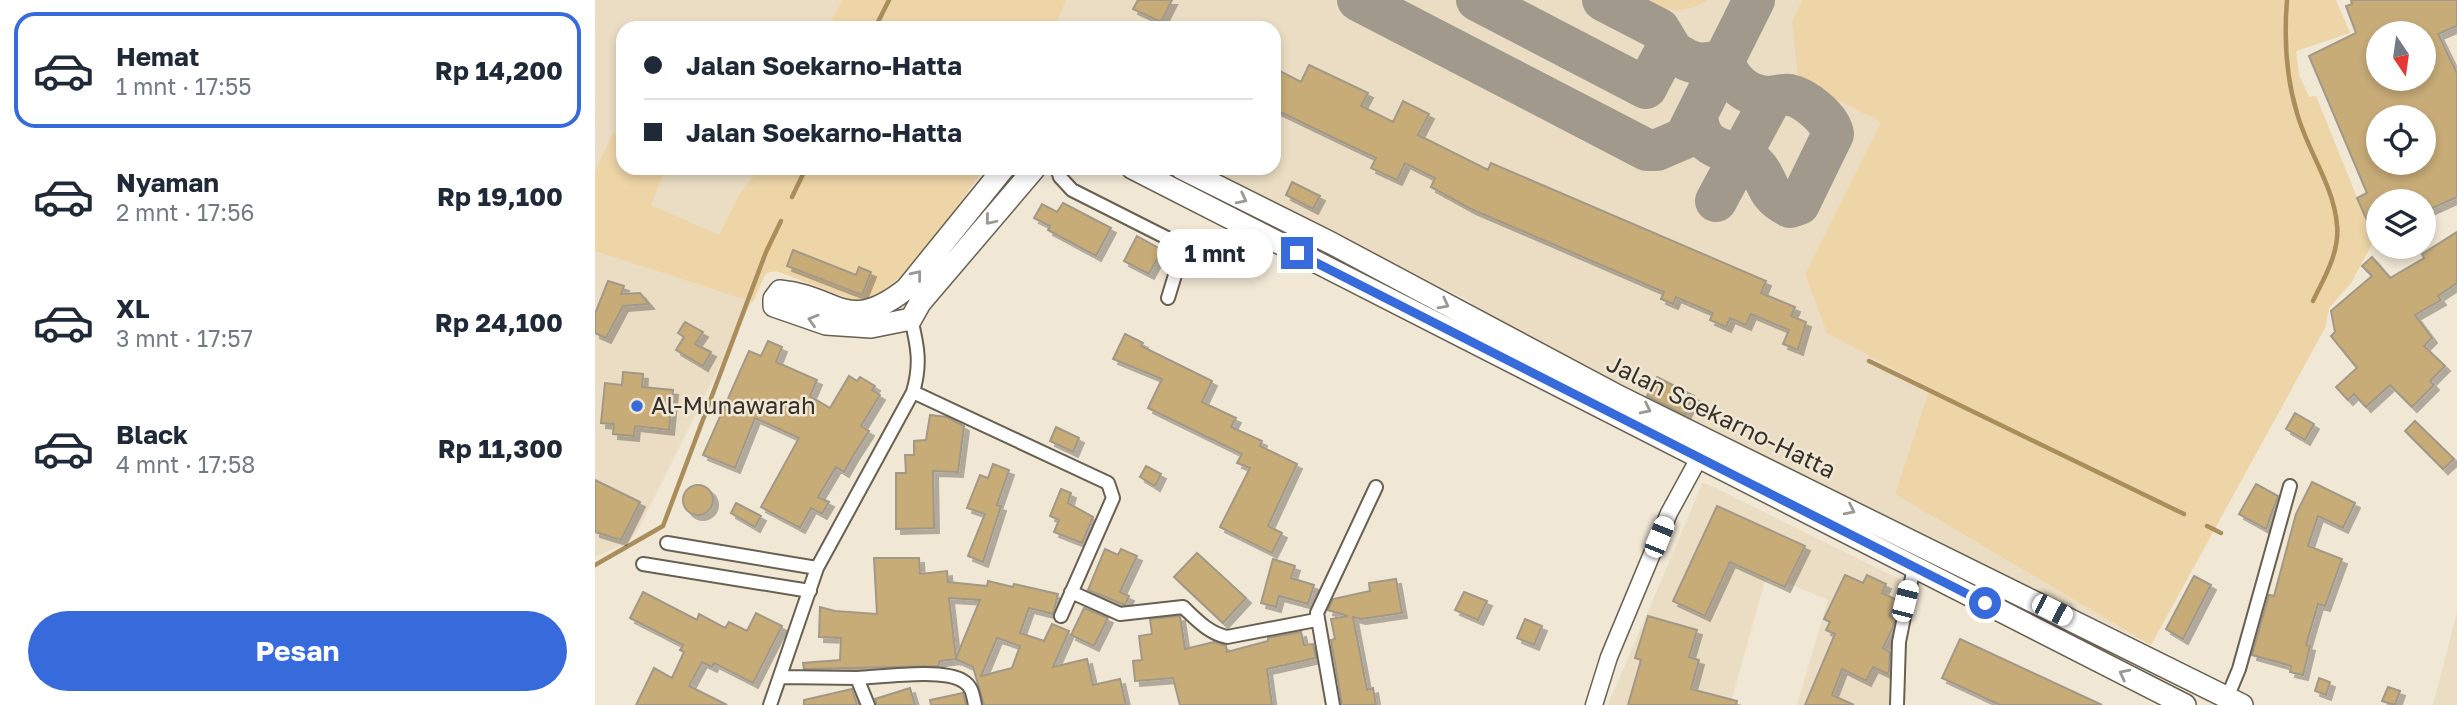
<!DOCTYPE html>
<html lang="id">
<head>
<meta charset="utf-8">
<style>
	body { margin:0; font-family:"Golos Text",sans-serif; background:#f2f2f3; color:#1f2937; height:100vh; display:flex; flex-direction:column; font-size:26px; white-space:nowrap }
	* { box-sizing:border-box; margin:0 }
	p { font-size:23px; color:#747a83 }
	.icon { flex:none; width:38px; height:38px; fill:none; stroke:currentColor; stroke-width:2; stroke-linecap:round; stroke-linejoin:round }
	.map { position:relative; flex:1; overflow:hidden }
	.sheet { display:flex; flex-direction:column; background:#fff; width:595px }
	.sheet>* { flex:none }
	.guide { position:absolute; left:21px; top:21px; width:665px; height:154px; border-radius:21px; box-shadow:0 4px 10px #0003; display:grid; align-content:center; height:154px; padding:0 28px; background:#fff }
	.needle { width:46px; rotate:167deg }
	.buttons { position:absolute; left:1771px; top:21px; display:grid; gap:14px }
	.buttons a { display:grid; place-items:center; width:70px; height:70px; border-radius:50%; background:#fff; box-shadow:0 4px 10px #0003; font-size:35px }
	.end { position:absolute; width:32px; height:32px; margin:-16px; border:9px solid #376bdb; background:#fff; box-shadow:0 0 0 4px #fff }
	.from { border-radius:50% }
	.bubble { position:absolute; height:49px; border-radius:24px; background:#fff; box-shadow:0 4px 10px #0003; font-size:23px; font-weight:700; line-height:49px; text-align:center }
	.car { position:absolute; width:21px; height:42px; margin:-21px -10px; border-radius:9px; box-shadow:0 0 5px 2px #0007; background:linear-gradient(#fff 24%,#345 0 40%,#fff 0 76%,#345 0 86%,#fff 0) }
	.guide b { display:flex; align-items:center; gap:24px; height:66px; font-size:26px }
	.guide b+b { border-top:2px solid #e0e1e3 }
	.guide i { width:18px; height:18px; background:#1f2937 }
	ul { padding:12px 0 0; list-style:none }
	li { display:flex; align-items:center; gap:21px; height:116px; margin:0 14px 10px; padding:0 14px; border:4px solid transparent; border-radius:21px }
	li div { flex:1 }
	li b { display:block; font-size:26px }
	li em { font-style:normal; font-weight:700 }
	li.on { border-color:#376bdb }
	li>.icon { width:63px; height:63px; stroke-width:1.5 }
	.primary-button { display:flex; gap:14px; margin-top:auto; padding:14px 28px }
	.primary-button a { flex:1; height:80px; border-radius:42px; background:#376bdb; color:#fff; font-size:28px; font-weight:700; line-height:80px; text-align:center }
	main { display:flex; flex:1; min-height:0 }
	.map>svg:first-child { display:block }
</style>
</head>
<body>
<main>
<section class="sheet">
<ul>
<li class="on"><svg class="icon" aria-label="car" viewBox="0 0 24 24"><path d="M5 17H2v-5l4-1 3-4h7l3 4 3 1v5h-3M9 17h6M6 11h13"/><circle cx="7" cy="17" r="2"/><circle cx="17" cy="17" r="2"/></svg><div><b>Hemat</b><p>1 mnt · 17:55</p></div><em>Rp 14,200</em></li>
<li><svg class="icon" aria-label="car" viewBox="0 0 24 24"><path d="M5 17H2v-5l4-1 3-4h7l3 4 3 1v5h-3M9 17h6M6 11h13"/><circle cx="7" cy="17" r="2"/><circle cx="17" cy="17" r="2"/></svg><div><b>Nyaman</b><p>2 mnt · 17:56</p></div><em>Rp 19,100</em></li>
<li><svg class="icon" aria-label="car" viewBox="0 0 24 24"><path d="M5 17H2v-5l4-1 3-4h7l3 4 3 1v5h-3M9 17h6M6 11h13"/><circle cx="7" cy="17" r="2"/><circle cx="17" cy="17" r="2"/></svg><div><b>XL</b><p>3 mnt · 17:57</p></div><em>Rp 24,100</em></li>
<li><svg class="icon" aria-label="car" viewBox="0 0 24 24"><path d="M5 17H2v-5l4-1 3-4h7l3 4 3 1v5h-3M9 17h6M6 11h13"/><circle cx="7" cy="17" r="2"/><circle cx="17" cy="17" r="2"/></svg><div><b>Black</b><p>4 mnt · 17:58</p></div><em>Rp 11,300</em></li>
</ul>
<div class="primary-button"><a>Pesan</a></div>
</section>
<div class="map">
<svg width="1862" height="705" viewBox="0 0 1862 705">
	<defs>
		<filter id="shadow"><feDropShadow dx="5" dy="5" stdDeviation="0" flood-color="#0004"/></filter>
	</defs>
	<rect width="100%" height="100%" fill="#f1e7d5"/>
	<path fill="#eaddc3" d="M0,0H1741L1755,33L1701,51L1704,75L1714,97L1721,96L1779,240L1756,283L1734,308L1730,328L1556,645L1067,410L886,319L876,302L613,168H679V28H28V168H390L314,268L287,292L263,302L182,271L171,273L42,532L33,542L0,557Z
		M1108,482L1304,579L1300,705H1202L1233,600L1172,574L1135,705H1013Z
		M1862,612V705H1838Z"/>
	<path fill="#eed5a8" d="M247,0H471L459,28H233Z
		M1046,0H1112C1092,15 1066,11 1046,0Z
		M1207,0H1741L1755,33L1701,51L1704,75L1714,97L1721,96L1779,240L1756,283L1734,308L1730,328L1556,645L1300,494L1335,388L1232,333L1210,274L1286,122L1203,80L1197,22Z
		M18,132L28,138V168H71L56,205L124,235L144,195L165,168H390C358,210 315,288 263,302L181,271L171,273L158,302L0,251V172Z"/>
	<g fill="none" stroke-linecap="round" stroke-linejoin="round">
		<path stroke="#a98e5b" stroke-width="4.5" d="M1692,0C1689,37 1691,77 1702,113C1712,150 1739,186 1742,225C1745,252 1729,278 1718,301
			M280,28L294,0
			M197,197L211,168
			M1274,361L1589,514
			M1612,526L1626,533
			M0,565L68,526L171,252L186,221"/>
		<path stroke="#a19a8c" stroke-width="42" d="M763,0L1052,150H1062L1090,138L1159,0
			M882,0L1051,88L1073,46
			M1008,0L1064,29L1078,52L1092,60L1104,64L1128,61C1136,81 1150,96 1173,97C1179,97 1188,94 1195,95C1210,98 1236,119 1238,134L1204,204L1195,207C1167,193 1175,179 1160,165C1138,145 1104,157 1102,114
			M1121,201L1177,97"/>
	</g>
	<path fill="#c8ac78" stroke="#a29887" stroke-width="2" fill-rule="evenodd" filter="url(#shadow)" d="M543,0H577L566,22L538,9Z
		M1756,0H1862V26L1843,34L1862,73V197L1829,212V201H1783V245L1762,198L1772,193L1714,56L1761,33L1751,6L1757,4ZM1783,33H1829V79H1783ZM1783,117H1829V163H1783Z
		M714,65L773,93L766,106L798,122L808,101L834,114L823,135L893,170L896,163L1171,281L1166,293L1200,307L1196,316L1211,322L1203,350L1188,344L1194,330L1156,314L1151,325L1135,318L1131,327L1115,320L1118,313L1081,297L1078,304L1066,299L1069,292L876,209L836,187L840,178L810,163L802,180L776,168L781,158L679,109V83L685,71L706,82Z
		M697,182L725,196L718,209L691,195Z
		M468,203L516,228L501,256L453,230L455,226L439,218L447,204L462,212Z
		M1862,232V283L1843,296L1846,300L1820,315L1837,338L1829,346L1850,366L1835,381L1839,385L1817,407L1795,385L1771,407L1759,394L1753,400L1741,387L1762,368L1736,336L1740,332L1736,311L1777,276L1767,266L1777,257L1795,278L1829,258L1827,254Z
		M542,236L567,250L554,274L529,261Z
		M624,243L640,252L633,265L617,256Z
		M198,250L261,275L264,267L276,272L267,295L192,266Z
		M13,281L29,286L26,294L45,293L54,304L28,306L11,338L0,333V314Z
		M90,322L108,332L100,344L116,352L108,366L81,350L89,337L83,333Z
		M530,334L548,343L546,346L617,381L607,402L641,418L636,427L667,441L665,446L702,464L673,526L687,533L677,553L625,527L655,468L642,463L647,454L553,408L567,379L518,359Z
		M173,341L187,347L181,362L222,380L215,396L235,408L254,376L262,381L265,377L280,386L277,390L285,395L266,426L274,431L258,456L249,472L241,467L223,497L234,502L227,514L216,508L205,528L166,507L204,438L160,418L140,468L108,455L154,351L166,356Z
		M28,372L48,374L47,387L78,390L74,430L40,426L39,436L18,434L19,424L6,423L10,383L27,385Z
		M1062,377L1099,396L1090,415L1052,396Z
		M1700,413L1719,424L1710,440L1691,429Z
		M335,415L352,417L369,426L363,472L338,471L339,528L301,529V473H311L310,455H319V441L331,440Z
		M1820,421L1859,459L1848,469L1810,431Z
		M461,427L484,438L478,452L455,441Z
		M398,464L414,470L402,505L406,506L388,562L373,556L390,514L372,508L385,475L393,478Z
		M551,466L566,474L560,486L545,477Z
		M0,480L45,502L26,540L0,532Z
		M1717,482L1760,503L1748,528L1723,516L1713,546L1747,559L1730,606L1723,604L1711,645L1715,646L1708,675L1695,672L1696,666L1657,655L1674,595L1679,596L1701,514Z
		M1661,484L1683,496L1671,529L1644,514Z
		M88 500a15 15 0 1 1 30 0a15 15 0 1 1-30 0Z
		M466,489L476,493L473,503L498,517L487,543L459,532L464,520L455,516Z
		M141,503L166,516L160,527L136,513Z
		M1122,506L1210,546L1190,587L1135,562L1110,616L1078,601Z
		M510,549L523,555L526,549L542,556L525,592L534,596L530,605L493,590Z
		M602,553L651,598L628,623L579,577Z
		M279,558H324L325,574L352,571L353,582L392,586L393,581L418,587L419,584L463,594L458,614L434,608L425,633L449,641L457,624L474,631L458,667L492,659L498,685L525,679L531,705H389L378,667L361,659L345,661L343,666L209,669L208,663L245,660L246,638L224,637L225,607L240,611L282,614ZM354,598L385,600L361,658ZM402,638L425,646L417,668L386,676Z
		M678,559L700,566L696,578L719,585L713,604L684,596L681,607L666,603Z
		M1250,575L1268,583L1272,575L1291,584L1287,593L1302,600L1294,616L1300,619L1298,627L1288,648L1295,652L1294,671L1293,674L1278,667L1271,681L1247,669L1237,695L1259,705H1210L1240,634L1231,630L1235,622L1229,619Z
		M1599,576L1616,585L1588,639L1571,629Z
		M801,579L807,613L766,619L758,617L772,690L778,688L781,705H747L736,640L740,639L736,619L753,616L733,610L738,599L775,591L774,583Z
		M48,592L102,620L104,614L130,628L134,622L152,631L161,613L187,626L158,683L119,663L117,667L107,662L94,686L132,705H41L59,668L77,678L89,652L85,650L88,645L35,618Z
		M869,592L892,601L883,620L860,610Z
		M489,608L513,618L499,646L476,635Z
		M585,616L590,649L619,642L631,646L632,652L673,641V638L706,632L709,645L718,644L721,658L672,669L677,705H585L578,678L540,681L538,661L547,660L544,636L557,634L555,619Z
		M1053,616L1102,630L1094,657L1104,660L1096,689L1142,701L1141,705H1033L1046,660L1040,658Z
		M930,619L947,626L939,645L922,638Z
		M1365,639L1507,705H1405L1347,678Z
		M1724,678L1735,682L1731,695L1720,691Z
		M1793,687L1805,691L1800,705L1787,701Z
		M315,688L320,705H282L280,699Z
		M257,689L262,705H209V700Z
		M368,693L371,705H336L335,700Z"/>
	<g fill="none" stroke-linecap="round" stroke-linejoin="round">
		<defs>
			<path id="minor" d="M462,168L465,177L477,190L582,243L587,252L573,298
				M318,392L513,483L518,498L466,616
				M72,543L222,568
				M48,564L215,591
				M476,592L525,614L588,607C601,619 613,633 632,637L721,620
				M187,677L262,678L273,705
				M262,678C287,677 348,668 368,681C377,686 378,695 380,705
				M1632,698L1644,669L1695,486
				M175,705L222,568L318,392C326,365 323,347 316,319
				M738,705L722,613L781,487
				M1302,705L1304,642L1319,567"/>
			<path id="tertiary" d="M999,705L1014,657L1074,513L1110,447"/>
			<path id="trunk" d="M409,168L311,289C251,336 243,296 185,291L179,299V306L231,324L276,327L316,319L325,303L440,168
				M537,168L1590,705
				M586,168L736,243L1025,397L1647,705"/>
		</defs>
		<use href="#minor" stroke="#686050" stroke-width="16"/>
		<use href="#tertiary" stroke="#686050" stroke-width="19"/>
		<use href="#trunk" stroke="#686050" stroke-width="24"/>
		<use href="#minor" stroke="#fff" stroke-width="12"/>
		<use href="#tertiary" stroke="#fff" stroke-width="16"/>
		<use href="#trunk" stroke="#fff" stroke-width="21"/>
	</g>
	<defs><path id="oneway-chevron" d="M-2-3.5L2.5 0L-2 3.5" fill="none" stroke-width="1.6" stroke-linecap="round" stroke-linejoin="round" transform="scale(1.75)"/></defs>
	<g stroke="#9a9894">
		<use href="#oneway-chevron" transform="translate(647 199) rotate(27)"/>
		<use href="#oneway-chevron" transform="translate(395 220) rotate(130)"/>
		<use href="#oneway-chevron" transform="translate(322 275) rotate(-51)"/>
		<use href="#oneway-chevron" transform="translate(849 304) rotate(28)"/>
		<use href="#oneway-chevron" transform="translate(218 320) rotate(-163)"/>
		<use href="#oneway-chevron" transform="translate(1051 409) rotate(26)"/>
		<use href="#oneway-chevron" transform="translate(1255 510) rotate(26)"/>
		<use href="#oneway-chevron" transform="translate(1529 674) rotate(-153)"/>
	</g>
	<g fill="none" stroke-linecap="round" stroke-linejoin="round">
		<path stroke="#376bdb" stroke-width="9" d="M702,253L1390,603"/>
	</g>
	<circle fill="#376bdb" stroke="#f1e7d5" stroke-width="2.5" cx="42" cy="406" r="7"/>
	<g text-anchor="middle" stroke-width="5" stroke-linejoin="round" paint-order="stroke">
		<g font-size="24" fill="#35312a" stroke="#f1e7d5" text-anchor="start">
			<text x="56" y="414">Al-Munawarah</text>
		</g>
		<g font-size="24" fill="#35312a" stroke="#f1e7d5">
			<text transform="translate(1126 417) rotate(26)" y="8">Jalan Soekarno-Hatta</text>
		</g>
	</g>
</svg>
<div class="buttons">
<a><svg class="needle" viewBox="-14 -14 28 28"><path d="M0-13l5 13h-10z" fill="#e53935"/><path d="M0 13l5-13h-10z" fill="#747a83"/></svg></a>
<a><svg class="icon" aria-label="locate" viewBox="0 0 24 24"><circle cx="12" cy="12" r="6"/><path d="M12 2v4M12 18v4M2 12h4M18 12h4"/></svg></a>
<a><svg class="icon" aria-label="layers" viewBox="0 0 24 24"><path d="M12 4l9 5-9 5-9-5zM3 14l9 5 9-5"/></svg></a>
</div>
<i class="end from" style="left:1390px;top:603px"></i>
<i class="end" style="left:702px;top:253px"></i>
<div class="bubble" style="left:562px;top:229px;width:116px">1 mnt</div>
<i class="car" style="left:1064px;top:537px;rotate:22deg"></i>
<i class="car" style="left:1310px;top:601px;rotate:14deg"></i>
<i class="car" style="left:1457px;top:610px;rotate:117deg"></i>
<div class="guide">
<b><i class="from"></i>Jalan Soekarno-Hatta</b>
<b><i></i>Jalan Soekarno-Hatta</b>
</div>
</div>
</main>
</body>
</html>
